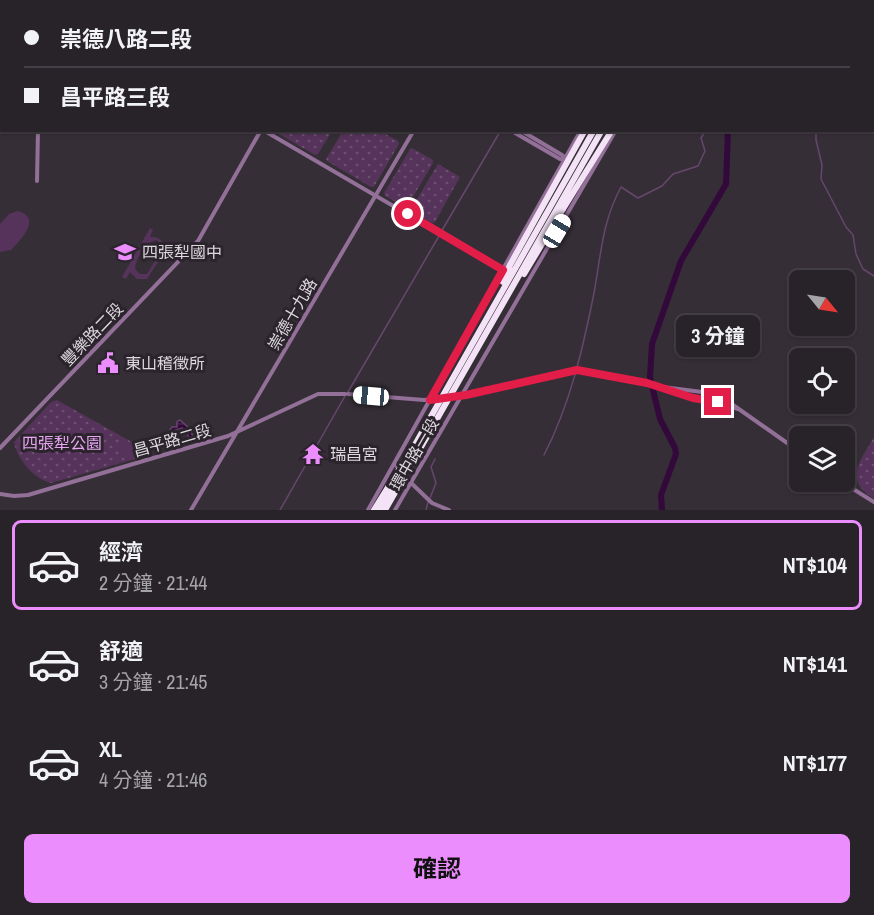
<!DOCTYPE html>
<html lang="zh-TW">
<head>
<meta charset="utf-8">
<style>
	body { margin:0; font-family:"Archivo Narrow","Noto Sans TC",sans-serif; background:#302a31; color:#f1f3f6; height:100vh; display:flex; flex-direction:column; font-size:22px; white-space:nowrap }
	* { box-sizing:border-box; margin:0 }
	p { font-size:20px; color:#a5a4a8 }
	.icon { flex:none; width:33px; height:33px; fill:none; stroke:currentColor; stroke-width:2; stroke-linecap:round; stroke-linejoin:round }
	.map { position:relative; height:510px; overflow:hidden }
	.details { display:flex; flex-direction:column; background:#282229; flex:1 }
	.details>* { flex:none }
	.guide { position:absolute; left:0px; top:0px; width:874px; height:132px; box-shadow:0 2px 4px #0004,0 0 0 2px #443f46; display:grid; align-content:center; height:132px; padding:0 24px; background:#282229 }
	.needle { width:39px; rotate:120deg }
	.controls { position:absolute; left:789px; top:270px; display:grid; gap:12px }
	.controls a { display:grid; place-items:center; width:66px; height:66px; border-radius:9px; background:#282229; box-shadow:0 2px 4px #0004,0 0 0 2px #443f46; font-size:30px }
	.end { position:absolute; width:27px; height:27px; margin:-14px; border:8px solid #e11d48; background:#fff; box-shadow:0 0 0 3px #fff }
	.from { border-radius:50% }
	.bubble { position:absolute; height:42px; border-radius:9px; background:#282229; box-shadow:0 2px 4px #0004,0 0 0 2px #443f46; font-size:20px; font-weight:700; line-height:42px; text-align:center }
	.car { position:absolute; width:18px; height:36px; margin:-18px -9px; border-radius:8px; box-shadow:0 0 4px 2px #0007; background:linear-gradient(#fff 24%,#345 0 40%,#fff 0 76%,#345 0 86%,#fff 0) }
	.guide b { display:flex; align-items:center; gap:21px; height:57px; font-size:22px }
	.guide b+b { border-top:2px solid #443f46 }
	.guide i { width:15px; height:15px; background:#f1f3f6 }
	ul { padding:10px 0 0; list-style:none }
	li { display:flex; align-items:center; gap:18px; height:90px; margin:0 12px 9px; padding:0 12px; border:3px solid transparent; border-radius:9px }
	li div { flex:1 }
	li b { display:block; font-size:22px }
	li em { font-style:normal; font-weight:700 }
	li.selected { border-color:#eb8dfc }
	li>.icon { width:54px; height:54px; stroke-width:1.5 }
	.primary-button { display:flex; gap:12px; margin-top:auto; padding:12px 24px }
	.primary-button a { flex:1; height:69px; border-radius:9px; background:#eb8dfc; color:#111; font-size:24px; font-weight:700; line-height:69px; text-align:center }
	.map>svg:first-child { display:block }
</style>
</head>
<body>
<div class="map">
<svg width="874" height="510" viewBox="0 0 874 510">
	<defs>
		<pattern id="green-dots" width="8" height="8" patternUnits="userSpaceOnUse" patternTransform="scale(1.5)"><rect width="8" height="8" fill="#55335a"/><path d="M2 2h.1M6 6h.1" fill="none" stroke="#6d5071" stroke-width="1.8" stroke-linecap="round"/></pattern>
		<pattern id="water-rules" width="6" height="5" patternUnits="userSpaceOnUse" patternTransform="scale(1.5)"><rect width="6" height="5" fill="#33083a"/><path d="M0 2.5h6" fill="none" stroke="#502b56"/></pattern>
	</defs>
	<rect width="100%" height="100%" fill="#362e37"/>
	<path fill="url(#green-dots)" d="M274,131H332L318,154L315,155Z
		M343,131H380L398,141L399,144L374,187H371L327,161L326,159Z
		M412,148L433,160V163L407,207H405L385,196L384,193L410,149Z
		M438,164L460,177L435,222L432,223L412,211L411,209Z
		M57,400L146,450L149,455L51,483C34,479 17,459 14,442L51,402Z
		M874,437V499C843,480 860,461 874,437Z"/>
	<path fill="#55335a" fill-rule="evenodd" d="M17,211C43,217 21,240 11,250L0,252V224L9,214Z
		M150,228L153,230L150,237C160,236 167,243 163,254L147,279H137L130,272L126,279L122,277ZM156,240L159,242L161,251L147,274H140L135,269C136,258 145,243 156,240Z
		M122,439L135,446L131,455L117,449Z"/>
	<path fill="url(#water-rules)" stroke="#66476c" stroke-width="1.5" d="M180,420L190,429L194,440L192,441L188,436L187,430L182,428L173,431L170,430L172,427H177V422Z"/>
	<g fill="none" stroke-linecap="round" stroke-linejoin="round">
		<path stroke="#66476c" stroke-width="1.5" d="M534,0L537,2
			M795,2V0
			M816,130V140L822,165L821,179L846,227L853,235L856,254L863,269L874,276
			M441,232L501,130
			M348,392L439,236
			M544,455C570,405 583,348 594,293C601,255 602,222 621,187L638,198L662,186L673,174L698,166L705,151L701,138L706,130
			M430,498L436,483L431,467L435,459
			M280,510L345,396
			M426,510L428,502"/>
		<path stroke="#33083a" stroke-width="6" d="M662,510L661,495L676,454L675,448L660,419L653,390L650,377L652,344L681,261L726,184L728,130"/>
		<path stroke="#927098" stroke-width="4" d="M40,0V2
			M283,0L286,2
			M292,0L295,2
			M337,2L338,0
			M489,2L490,0
			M656,2V0
			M689,2L690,0
			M263,130L503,270
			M510,130L560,159H564
			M520,130L562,155L565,158
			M37,181L38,130
			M663,387L702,392L726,400L800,452
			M348,394L424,400L443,398
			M450,397L577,370L647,383L693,398L721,403L738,409
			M0,448L198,241L261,130
			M395,464L407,479L432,503L449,510
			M842,482L874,502
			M0,494L14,496L28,495L228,436L318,394H345
			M191,510L414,130
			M368,510L581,130
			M395,510L616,130"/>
		<path stroke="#f4e3f6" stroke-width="6" d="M743,0L745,2
			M767,0L771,2
			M786,0L789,2
			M667,2L669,0
			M681,2L682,0
			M873,27H874
			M873,32H874
			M524,274L563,209
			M374,510L398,471"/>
		<path stroke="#f4e3f6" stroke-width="6" d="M563,209L612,130
			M503,282L510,265L585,130
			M380,510L412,450L594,130
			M385,510L602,130"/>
	</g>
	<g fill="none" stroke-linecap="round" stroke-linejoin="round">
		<path stroke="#e11d48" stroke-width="8" d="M408,214L503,270L430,400L466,395L577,370L647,383L693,398L718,402"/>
	</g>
	<defs>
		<symbol id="school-bare" viewBox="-9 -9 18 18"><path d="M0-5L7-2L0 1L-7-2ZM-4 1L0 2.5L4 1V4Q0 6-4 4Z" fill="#eb8dfc" stroke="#2c242d" stroke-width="2.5" paint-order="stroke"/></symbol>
		<symbol id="civic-bare" viewBox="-9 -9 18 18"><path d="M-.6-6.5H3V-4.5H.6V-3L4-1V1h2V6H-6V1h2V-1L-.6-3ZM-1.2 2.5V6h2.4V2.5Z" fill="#eb8dfc" stroke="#2c242d" stroke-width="2.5" paint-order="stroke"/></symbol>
		<symbol id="temple-bare" viewBox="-9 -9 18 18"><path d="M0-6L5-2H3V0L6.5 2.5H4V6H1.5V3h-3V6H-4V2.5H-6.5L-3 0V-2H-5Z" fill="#eb8dfc" stroke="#2c242d" stroke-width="2.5" paint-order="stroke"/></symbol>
	</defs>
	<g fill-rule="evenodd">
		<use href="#school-bare" x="110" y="237" width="30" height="30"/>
		<use href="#civic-bare" x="93" y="348" width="30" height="30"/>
		<use href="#temple-bare" x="298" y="439" width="30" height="30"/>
	</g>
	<g text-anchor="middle" stroke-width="6" stroke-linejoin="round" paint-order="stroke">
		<g font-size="16" fill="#ded9df" stroke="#2c242d" text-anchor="start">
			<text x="142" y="258">四張犁國中</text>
			<text x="125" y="369">東山稽徵所</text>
			<text x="330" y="460">瑞昌宮</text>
		</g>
		<g font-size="16" fill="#ded9df" stroke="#2c242d">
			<text transform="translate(292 314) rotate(-60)" y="6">崇德十九路</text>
			<text transform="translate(92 334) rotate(-46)" y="6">豐樂路二段</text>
			<text transform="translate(172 440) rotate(-16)" y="6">昌平路二段</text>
			<text transform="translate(414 454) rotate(-60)" y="6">環中路一段</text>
		</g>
		<g font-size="16" fill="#e7a5f2" stroke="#2c242d">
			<text x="62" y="449">四張犁公園</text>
		</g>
	</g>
</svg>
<div class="controls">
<a><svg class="needle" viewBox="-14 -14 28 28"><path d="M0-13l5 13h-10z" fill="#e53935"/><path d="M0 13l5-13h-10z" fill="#a5a4a8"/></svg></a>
<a><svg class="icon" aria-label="locate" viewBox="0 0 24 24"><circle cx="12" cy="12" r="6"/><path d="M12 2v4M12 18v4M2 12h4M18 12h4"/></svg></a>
<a><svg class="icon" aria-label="layers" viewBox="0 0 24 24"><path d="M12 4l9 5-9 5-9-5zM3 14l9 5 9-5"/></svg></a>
</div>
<i class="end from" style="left:408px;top:214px"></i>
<i class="end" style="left:718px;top:402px"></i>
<div class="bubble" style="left:676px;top:315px;width:84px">3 分鐘</div>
<i class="car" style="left:557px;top:231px;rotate:31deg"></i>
<i class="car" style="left:371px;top:396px;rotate:275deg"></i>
<div class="guide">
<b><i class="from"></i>崇德八路二段</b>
<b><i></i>昌平路三段</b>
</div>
</div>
<section class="details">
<ul>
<li class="selected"><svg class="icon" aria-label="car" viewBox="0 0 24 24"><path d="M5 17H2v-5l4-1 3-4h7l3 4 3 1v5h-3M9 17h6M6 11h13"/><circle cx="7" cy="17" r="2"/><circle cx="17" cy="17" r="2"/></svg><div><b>經濟</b><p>2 分鐘 · 21:44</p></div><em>NT$104</em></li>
<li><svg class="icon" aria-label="car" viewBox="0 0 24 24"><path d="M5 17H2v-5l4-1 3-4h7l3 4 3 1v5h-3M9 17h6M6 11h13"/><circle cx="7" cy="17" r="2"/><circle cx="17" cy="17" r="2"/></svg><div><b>舒適</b><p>3 分鐘 · 21:45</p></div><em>NT$141</em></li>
<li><svg class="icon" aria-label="car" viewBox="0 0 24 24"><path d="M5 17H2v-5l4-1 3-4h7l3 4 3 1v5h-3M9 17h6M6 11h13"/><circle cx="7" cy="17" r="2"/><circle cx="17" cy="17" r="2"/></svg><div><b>XL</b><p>4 分鐘 · 21:46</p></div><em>NT$177</em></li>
</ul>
<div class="primary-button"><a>確認</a></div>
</section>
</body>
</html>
